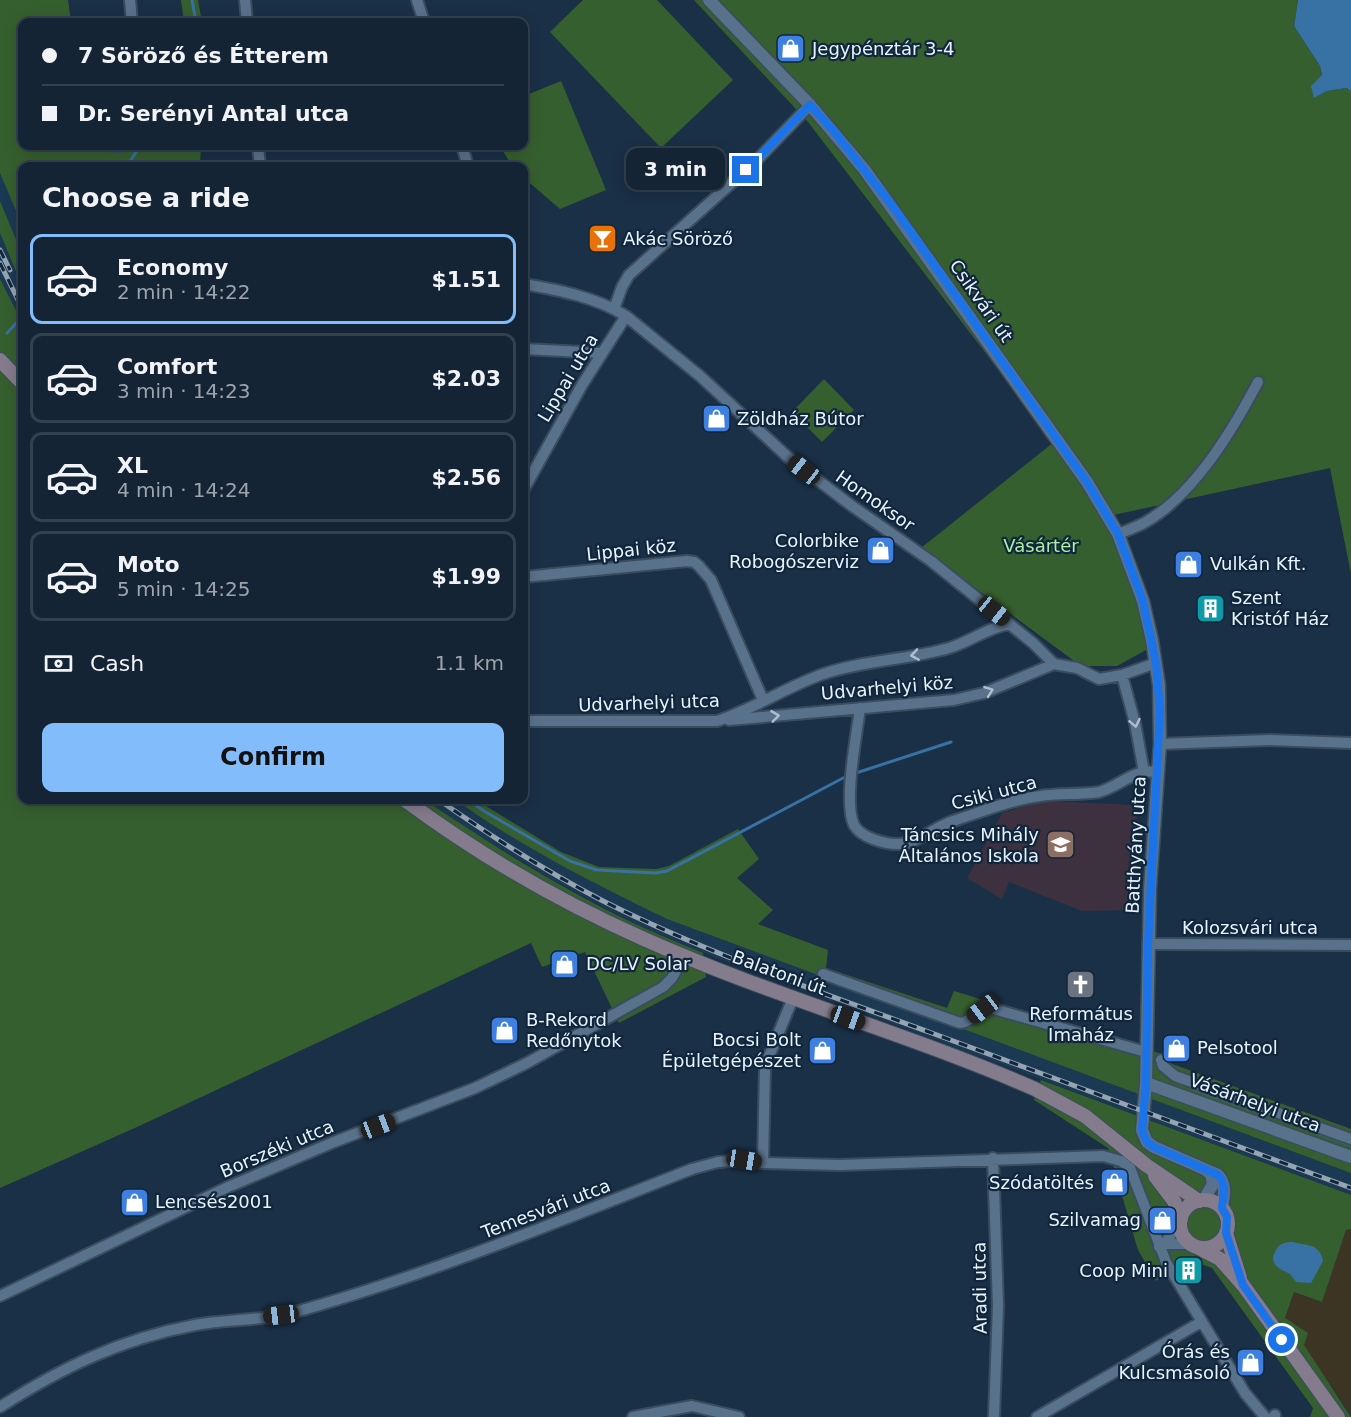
<!DOCTYPE html>
<html lang="en">
<head>
<meta charset="utf-8">
<style>
	body { margin:0; font-family:"DejaVu Sans",sans-serif; background:#1d2c3c; color:#f1f3f6; height:100vh; display:flex; flex-direction:column; font-size:22px; white-space:nowrap }
	* { box-sizing:border-box; margin:0 }
	p { font-size:20px; color:#9da4ac }
	.icon { flex:none; width:33px; height:33px; fill:none; stroke:currentColor; stroke-width:2; stroke-linecap:round; stroke-linejoin:round }
	.map { position:relative; flex:1; overflow:hidden }
	.drawer { position:absolute; left:18px; top:162px; width:510px; height:642px; display:flex; flex-direction:column; background:#142434; border-radius:12px; box-shadow:0 3px 15px #0003,0 0 0 2px #33414f }
	.drawer>* { flex:none }
	.guide { position:absolute; left:18px; top:18px; width:510px; height:132px; border-radius:12px; box-shadow:0 3px 15px #0003,0 0 0 2px #33414f; display:grid; align-content:center; height:132px; padding:0 24px; background:#142434 }
	.end { position:absolute; width:27px; height:27px; margin:-14px; border:8px solid #1a73e8; background:#fff; box-shadow:0 0 0 3px #fff }
	.from { border-radius:50% }
	.bubble { position:absolute; height:42px; border-radius:12px; background:#142434; box-shadow:0 3px 15px #0003,0 0 0 2px #33414f; font-size:20px; font-weight:600; line-height:42px; text-align:center }
	.car { position:absolute; width:18px; height:36px; margin:-18px -9px; border-radius:8px; box-shadow:0 0 4px 2px #0007; background:linear-gradient(#222 24%,#8ab4d8 0 40%,#222 0 76%,#8ab4d8 0 86%,#222 0) }
	.guide b { display:flex; align-items:center; gap:21px; height:57px; font-size:22px }
	.guide b+b { border-top:2px solid #33414f }
	.guide i { width:15px; height:15px; background:#f1f3f6 }
	ul { padding:0; list-style:none }
	li { display:flex; align-items:center; gap:18px; height:90px; margin:0 12px 9px; padding:0 12px; border:3px solid #33414f; border-radius:12px }
	li div { flex:1 }
	li b { display:block; font-size:22px }
	li em { font-style:normal; font-weight:600 }
	li.active { border-color:#83bcfb }
	li>.icon { width:54px; height:54px; stroke-width:1.5 }
	h2 { padding:0 24px; font-size:27px; line-height:72px }
	.pay { display:flex; align-items:center; gap:15px; height:66px; padding:0 24px; font-size:22px }
	.pay p { margin-inline-start:auto }
	.cta { display:flex; gap:12px; margin-top:auto; padding:12px 24px }
	.cta a { flex:1; height:69px; border-radius:12px; background:#83bcfb; color:#111; font-size:24px; font-weight:600; line-height:69px; text-align:center }
	.map>svg:first-child { display:block }
</style>
</head>
<body>
<div class="map">
<svg width="1351" height="1417" viewBox="0 0 1351 1417">
	<rect width="100%" height="100%" fill="#1a3046"/>
	<path fill="#3d3524" d="M1351,1229V1415L1285,1318L1294,1292L1322,1302L1346,1230Z"/>
	<path fill="#1c3954" d="M0,173L22,225V242L18,244L0,201Z
		M0,233L22,286V322L0,279Z
		M425,800H456L517,838L667,919L1351,1173V1195L703,953L633,923L554,881L466,828Z"/>
	<path fill="#3d3140" d="M1042,801L1116,804L1137,806L1133,910L1082,911L1009,882L1002,899L967,878L1002,813Z"/>
	<path fill="#365f2f" d="M0,0H68L71,22H22V146H106L110,149H125L127,146H201L200,166H22V225L0,173Z
		M181,0H198L202,22H184Z
		M583,0H657L733,80L661,148L550,32Z
		M694,0H1298L1294,26L1320,66L1322,76L1314,98L1327,91L1347,88L1351,92V574L1330,468L1109,516L1155,645L1117,666H1081L921,548L1054,442L808,122Z
		M561,81L606,190L560,209L524,178V166H512L500,146H524V96Z
		M0,201L18,244L22,242V286L0,233Z
		M0,279L22,322V800H425C491,845 559,887 631,922C655,933 679,943 703,953L706,977L619,1023L585,952L542,967L531,943L137,1127L0,1188Z
		M824,379L854,410L822,442L792,412Z
		M456,800H476L561,852L599,867L656,869L669,866L738,829L759,859L737,878L773,910L758,924L828,950L826,968L947,1008L954,991L1165,1055L1167,1062L1351,1129V1173L667,919C595,884 521,847 456,800Z
		M1041,1080L1351,1195V1229L1346,1230L1322,1302L1294,1292L1285,1318L1308,1333L1304,1345L1351,1417H1310L1313,1408L1212,1268L1189,1260L1156,1281L1138,1250L1108,1148L1034,1100Z"/>
	<path fill="#3871a3" d="M1298,0H1351V92L1347,88L1327,91L1314,98L1311,86L1322,75L1320,66L1294,26Z
		M1293,1242C1306,1246 1320,1243 1323,1261L1311,1283L1296,1282C1294,1279 1292,1276 1290,1274C1281,1269 1267,1265 1276,1250C1280,1243 1285,1242 1293,1242Z"/>
	<g fill="none" stroke-linecap="round" stroke-linejoin="round">
		<path stroke="#3871a3" stroke-width="3" d="M192,0L196,22
			M127,166L140,146
			M7,333L18,321
			M856,773L951,742
			M468,800L484,811L570,861L597,870L655,873L667,871L845,777
			M1194,1089L1275,1118
			M1312,1131L1351,1145"/>
		<defs>
			<path id="minor" d="M130,0L132,22
				M245,0L247,22
				M417,0L424,22
				M113,146H121
				M258,146L260,166
				M462,146L468,166
				M524,284C558,290 596,297 626,316L700,376L790,459L852,506L931,561L1033,643L1054,664L1077,668L1099,679L1122,675L1156,663
				M614,309L622,287L629,275L756,161L810,105
				M524,349L602,353
				M524,489L582,385L626,316
				M1118,534C1126,531 1136,527 1144,523C1194,495 1232,431 1258,382
				M524,577L687,561L694,562L699,566L711,580L763,700
				M1122,675L1135,723L1144,772
				M860,708C857,734 843,802 854,825C861,838 885,844 898,844C916,844 935,827 953,821C981,812 1010,800 1040,796C1059,793 1080,795 1099,792C1115,788 1128,775 1144,772C1148,771 1154,772 1158,772
				M729,720L954,700L984,693L1054,664
				M524,721H717C754,709 786,687 823,674C864,660 908,660 949,648C970,642 988,627 1010,624
				M1160,744L1269,740L1351,743
				M1148,944L1351,945
				M823,974L960,1023C972,1022 978,1010 990,1008L1146,1052
				M1161,1060L1163,1066L1175,1076L1351,1139
				M993,1158L998,1306L994,1417
				M763,1163L765,1066L793,998
				M1164,1244H1191
				M1159,1247L1164,1244L1180,1223
				M0,1296L228,1187L334,1142L475,1088L527,1063L663,987L672,978L684,957
				M0,1407C63,1367 121,1339 195,1325C229,1319 265,1321 299,1311C433,1273 562,1220 692,1169L718,1162L744,1160L763,1163L840,1165L1103,1156L1121,1161L1130,1168L1166,1262L1245,1393L1265,1417
				M633,1417L692,1406L739,1417
				M1037,1417L1201,1322
				M1273,1417L1275,1415"/>
			<path id="tertiary" d="M709,0L810,105L864,169L1087,482L1118,534L1143,601L1152,640L1159,685L1160,744L1150,889L1146,1083L1142,1130L1147,1142L1154,1147L1218,1175C1227,1185 1224,1196 1222,1208
				M1146,1083L1351,1157
				M1203,1201L1213,1184L1211,1174L1207,1171"/>
			<path id="secondary" d="M0,360L22,383
				M405,800C478,854 560,902 644,939C771,996 907,1033 1035,1089L1085,1116L1146,1165L1199,1201
				M1155,1176L1174,1201L1181,1219
				M1180 1224a24 24 0 1 1 48 0a24 24 0 1 1-48 0Z
				M1226,1233L1240,1278
				M1197,1247L1220,1259L1243,1285L1338,1417"/>
		</defs>
		<use href="#minor" stroke="#3a4d5e" stroke-width="14"/>
		<use href="#tertiary" stroke="#3a4d5e" stroke-width="15"/>
		<use href="#secondary" stroke="#3a4d5e" stroke-width="16"/>
		<use href="#minor" stroke="#59728b" stroke-width="10"/>
		<use href="#tertiary" stroke="#59728b" stroke-width="12"/>
		<use href="#secondary" stroke="#847b8c" stroke-width="14"/>
		<defs>
			<path id="rail" d="M0,250L10,270
				M0,263L22,308
				M439,800C492,837 547,872 605,902C709,954 820,992 929,1032C1070,1084 1210,1136 1351,1188"/>
		</defs>
		<use href="#rail" stroke="#94a4b3" stroke-width="5"/>
		<use href="#rail" stroke="#10263b" stroke-width="3" stroke-dasharray="9" stroke-linecap="butt"/>
	</g>
	<defs><path id="oneway-chevron" d="M-2-3.5L2.5 0L-2 3.5" fill="none" stroke-width="1.6" stroke-linecap="round" stroke-linejoin="round" transform="scale(1.5)"/></defs>
	<g stroke="#aebfd0">
		<use href="#oneway-chevron" transform="translate(915 655) rotate(171)"/>
		<use href="#oneway-chevron" transform="translate(989 691) rotate(-20)"/>
		<use href="#oneway-chevron" transform="translate(775 716) rotate(-7)"/>
		<use href="#oneway-chevron" transform="translate(1135 723) rotate(78)"/>
	</g>
	<g fill="none" stroke-linecap="round" stroke-linejoin="round">
		<path stroke="#1a73e8" stroke-width="8" d="M746,170L810,105L832,129L891,204L1087,482L1118,534L1143,601L1156,663L1160,710L1148,944L1146,1083L1142,1130L1147,1142L1154,1147L1218,1175L1222,1180L1224,1189L1222,1208L1227,1217L1226,1233L1243,1285L1282,1340"/>
	</g>
	<defs>
		<symbol id="shop-square" viewBox="-11 -11 22 22"><rect x="-9" y="-9" width="18" height="18" rx="4" fill="#3f7fe0" stroke="#10263b"/><path d="M-5-2.5h2.3a2.7 3.5 0 0 1 5.4 0H5L5.5 6h-11ZM-1.5-2.5h3a1.5 2.3 0 0 0-3 0Z" fill="#fff"/></symbol>
		<symbol id="bar-square" viewBox="-11 -11 22 22"><rect x="-9" y="-9" width="18" height="18" rx="4" fill="#e8710a" stroke="#10263b"/><path d="M-6-5H6L.8 .8V4.5H3.5V6h-7V4.5H-.8V.8Z" fill="#fff"/></symbol>
		<symbol id="building-square" viewBox="-11 -11 22 22"><rect x="-9" y="-9" width="18" height="18" rx="4" fill="#0f9aa8" stroke="#10263b"/><path d="M-4-6H4V6H1V3H-1V6H-4ZM-2.5-4.3h1.7v1.8h-1.7ZM.8-4.3h1.7v1.8H.8ZM-2.5-1h1.7V.8h-1.7ZM.8-1h1.7V.8H.8Z" fill="#fff"/></symbol>
		<symbol id="school-square" viewBox="-11 -11 22 22"><rect x="-9" y="-9" width="18" height="18" rx="4" fill="#8d6e63" stroke="#10263b"/><path d="M0-5L7-2L0 1L-7-2ZM-4 1L0 2.5L4 1V4Q0 6-4 4Z" fill="#fff"/></symbol>
		<symbol id="church-square" viewBox="-11 -11 22 22"><rect x="-9" y="-9" width="18" height="18" rx="4" fill="#6b7280" stroke="#10263b"/><path d="M-1.2-6h2.4v3.5h3.3v2.4h-3.3V6h-2.4V-.1h-3.3v-2.4h3.3Z" fill="#fff"/></symbol>
	</defs>
	<g fill-rule="evenodd">
		<use href="#shop-square" x="774" y="32" width="33" height="33"/>
		<use href="#bar-square" x="586" y="222" width="33" height="33"/>
		<use href="#shop-square" x="700" y="402" width="33" height="33"/>
		<use href="#shop-square" x="864" y="534" width="33" height="33"/>
		<use href="#shop-square" x="1172" y="548" width="33" height="33"/>
		<use href="#building-square" x="1194" y="592" width="33" height="33"/>
		<use href="#school-square" x="1044" y="828" width="33" height="33"/>
		<use href="#shop-square" x="548" y="948" width="33" height="33"/>
		<use href="#church-square" x="1064" y="968" width="33" height="33"/>
		<use href="#shop-square" x="488" y="1014" width="33" height="33"/>
		<use href="#shop-square" x="1160" y="1032" width="33" height="33"/>
		<use href="#shop-square" x="806" y="1034" width="33" height="33"/>
		<use href="#shop-square" x="1098" y="1166" width="33" height="33"/>
		<use href="#shop-square" x="118" y="1186" width="33" height="33"/>
		<use href="#shop-square" x="1146" y="1204" width="33" height="33"/>
		<use href="#building-square" x="1172" y="1254" width="33" height="33"/>
		<use href="#shop-square" x="1234" y="1346" width="33" height="33"/>
	</g>
	<g text-anchor="middle" stroke-width="4.5" stroke-linejoin="round" paint-order="stroke">
		<g font-size="18" fill="#e7f3fe" stroke="#10263b" text-anchor="start">
			<text x="812" y="55">Jegypénztár 3-4</text>
			<text x="623" y="245">Akác Söröző</text>
			<text x="737" y="425">Zöldház Bútor</text>
			<text x="859" y="547" text-anchor="end">Colorbike<tspan x="859" dy="21">Robogószerviz</tspan></text>
			<text x="1210" y="570">Vulkán Kft.</text>
			<text x="1231" y="604">Szent<tspan x="1231" dy="21">Kristóf Ház</tspan></text>
			<text x="1039" y="841" text-anchor="end">Táncsics Mihály<tspan x="1039" dy="21">Általános Iskola</tspan></text>
			<text x="586" y="970">DC/LV Solar</text>
			<text x="1081" y="1020" text-anchor="middle">Református<tspan x="1081" dy="21">Imaház</tspan></text>
			<text x="526" y="1026">B-Rekord<tspan x="526" dy="21">Redőnytok</tspan></text>
			<text x="801" y="1046" text-anchor="end">Bocsi Bolt<tspan x="801" dy="21">Épületgépészet</tspan></text>
			<text x="1197" y="1054">Pelsotool</text>
			<text x="1094" y="1189" text-anchor="end">Szódatöltés</text>
			<text x="155" y="1208">Lencsés2001</text>
			<text x="1141" y="1226" text-anchor="end">Szilvamag</text>
			<text x="1168" y="1277" text-anchor="end">Coop Mini</text>
			<text x="1230" y="1358" text-anchor="end">Órás és<tspan x="1230" dy="21">Kulcsmásoló</tspan></text>
		</g>
		<g font-size="18" fill="#e7f3fe" stroke="#10263b">
			<text transform="translate(981 301) rotate(55)" y="6">Csikvári út</text>
			<text transform="translate(568 378) rotate(-59)" y="6">Lippai utca</text>
			<text transform="translate(875 501) rotate(35)" y="6">Homoksor</text>
			<text transform="translate(631 550) rotate(-6)" y="6">Lippai köz</text>
			<text transform="translate(887 688) rotate(-5)" y="6">Udvarhelyi köz</text>
			<text transform="translate(649 703) rotate(-2)" y="6">Udvarhelyi utca</text>
			<text transform="translate(994 793) rotate(-15)" y="6">Csiki utca</text>
			<text transform="translate(1136 845) rotate(-87)" y="6">Batthyány utca</text>
			<text x="1250" y="934">Kolozsvári utca</text>
			<text transform="translate(779 973) rotate(20)" y="6">Balatoni út</text>
			<text transform="translate(1255 1103) rotate(20)" y="6">Vásárhelyi utca</text>
			<text transform="translate(277 1149) rotate(-23)" y="6">Borszéki utca</text>
			<text transform="translate(546 1209) rotate(-21)" y="6">Temesvári utca</text>
			<text transform="translate(980 1288) rotate(-91)" y="6">Aradi utca</text>
		</g>
		<g font-size="18" fill="#abf09f" stroke="#10263b">
			<text x="1041" y="552">Vásártér</text>
		</g>
	</g>
</svg>
<i class="end from" style="left:1282px;top:1340px"></i>
<i class="end" style="left:746px;top:170px"></i>
<div class="bubble" style="left:626px;top:148px;width:99px">3 min</div>
<i class="car" style="left:804px;top:470px;rotate:308deg"></i>
<i class="car" style="left:994px;top:611px;rotate:129deg"></i>
<i class="car" style="left:983px;top:1009px;rotate:233deg"></i>
<i class="car" style="left:848px;top:1018px;rotate:110deg"></i>
<i class="car" style="left:378px;top:1126px;rotate:69deg"></i>
<i class="car" style="left:744px;top:1160px;rotate:99deg"></i>
<i class="car" style="left:281px;top:1315px;rotate:263deg"></i>
<div class="guide">
<b><i class="from"></i>7 Söröző és Étterem</b>
<b><i></i>Dr. Serényi Antal utca</b>
</div>
<section class="drawer">
<h2>Choose a ride</h2>
<ul>
<li class="active"><svg class="icon" aria-label="car" viewBox="0 0 24 24"><path d="M5 17H2v-5l4-1 3-4h7l3 4 3 1v5h-3M9 17h6M6 11h13"/><circle cx="7" cy="17" r="2"/><circle cx="17" cy="17" r="2"/></svg><div><b>Economy</b><p>2 min · 14:22</p></div><em>$1.51</em></li>
<li><svg class="icon" aria-label="car" viewBox="0 0 24 24"><path d="M5 17H2v-5l4-1 3-4h7l3 4 3 1v5h-3M9 17h6M6 11h13"/><circle cx="7" cy="17" r="2"/><circle cx="17" cy="17" r="2"/></svg><div><b>Comfort</b><p>3 min · 14:23</p></div><em>$2.03</em></li>
<li><svg class="icon" aria-label="car" viewBox="0 0 24 24"><path d="M5 17H2v-5l4-1 3-4h7l3 4 3 1v5h-3M9 17h6M6 11h13"/><circle cx="7" cy="17" r="2"/><circle cx="17" cy="17" r="2"/></svg><div><b>XL</b><p>4 min · 14:24</p></div><em>$2.56</em></li>
<li><svg class="icon" aria-label="car" viewBox="0 0 24 24"><path d="M5 17H2v-5l4-1 3-4h7l3 4 3 1v5h-3M9 17h6M6 11h13"/><circle cx="7" cy="17" r="2"/><circle cx="17" cy="17" r="2"/></svg><div><b>Moto</b><p>5 min · 14:25</p></div><em>$1.99</em></li>
</ul>
<div class="pay"><svg class="icon" aria-label="cash" viewBox="0 0 24 24"><path d="M3 7h18v10H3z"/><circle cx="12" cy="12" r="2"/></svg>Cash<p>1.1 km</p></div>
<div class="cta"><a>Confirm</a></div>
</section>
</div>
</body>
</html>
